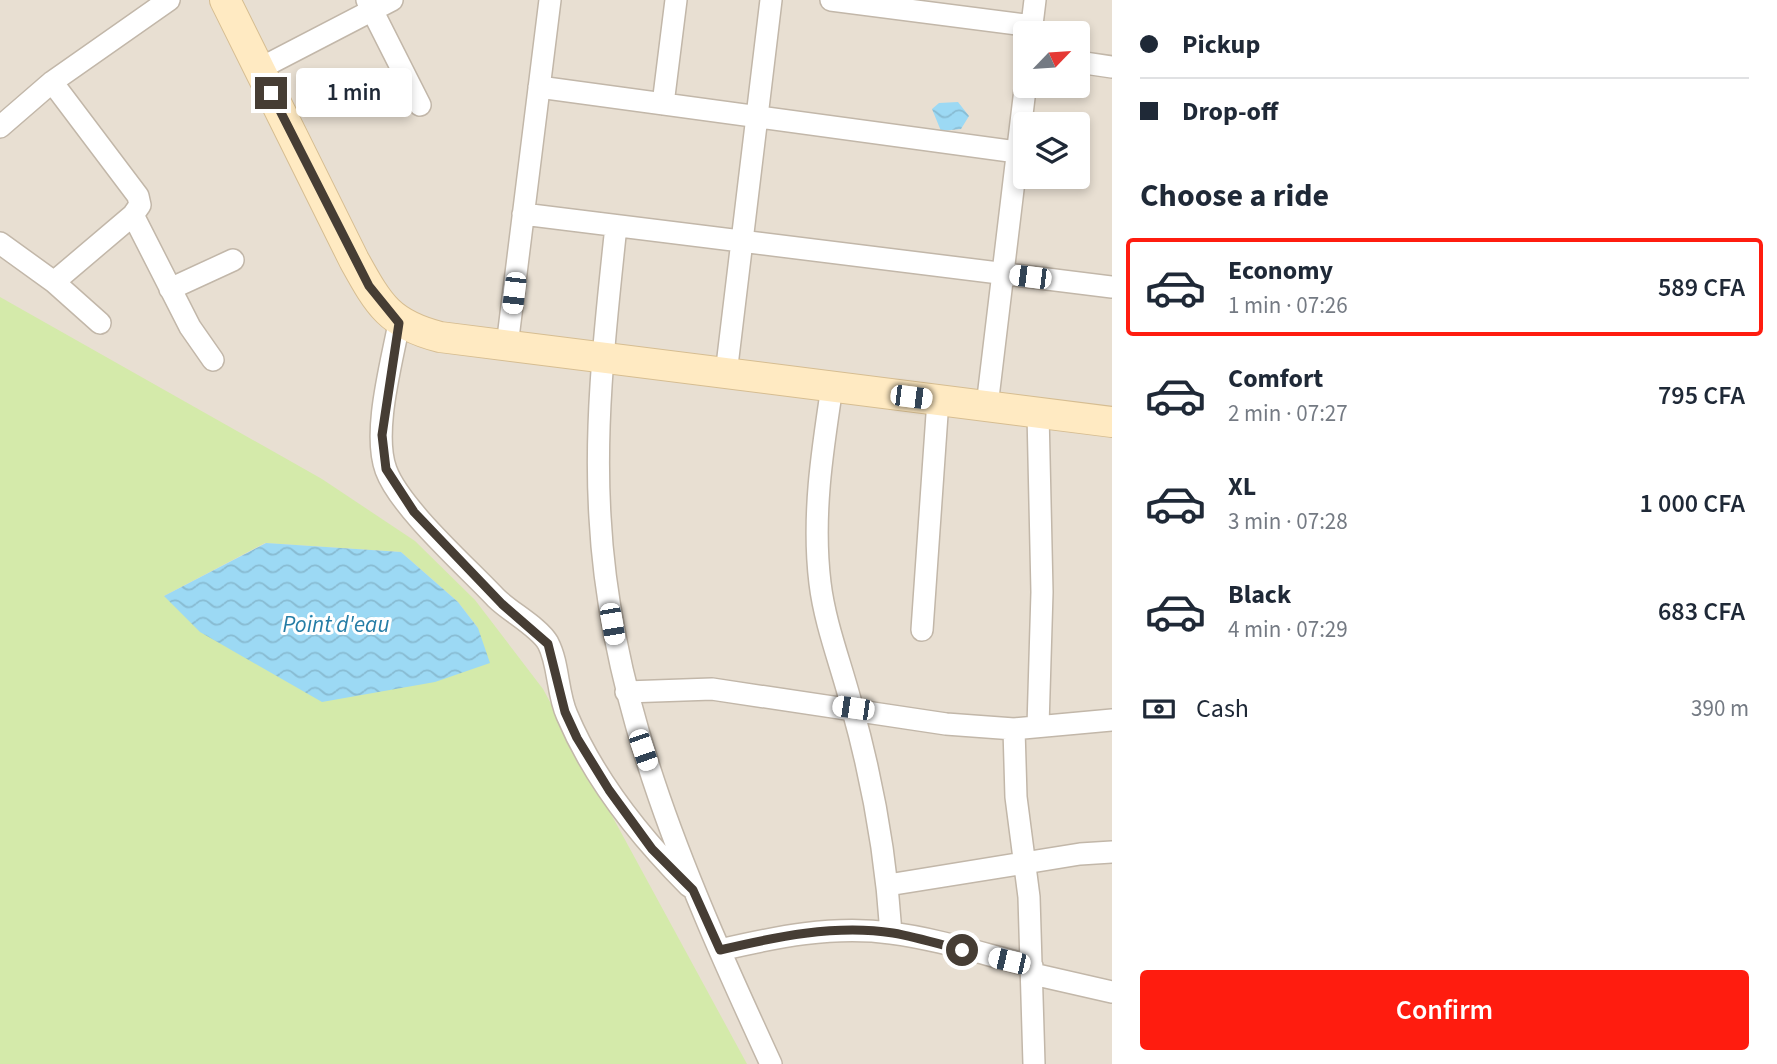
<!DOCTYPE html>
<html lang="en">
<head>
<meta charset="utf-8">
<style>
	body { margin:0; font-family:"Source Sans 3",sans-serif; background:#f2f2f3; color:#1f2937; height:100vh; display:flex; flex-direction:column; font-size:26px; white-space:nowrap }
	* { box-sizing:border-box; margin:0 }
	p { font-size:23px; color:#747a83 }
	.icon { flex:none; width:38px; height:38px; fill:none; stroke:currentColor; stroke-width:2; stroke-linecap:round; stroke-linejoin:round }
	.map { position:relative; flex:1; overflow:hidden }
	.panel { display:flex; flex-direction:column; background:#fff; width:665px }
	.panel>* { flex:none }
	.hud { display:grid; align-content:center; height:154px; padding:0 28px; background:#fff }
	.needle { width:46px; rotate:65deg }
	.buttons { position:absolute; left:1013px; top:21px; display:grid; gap:14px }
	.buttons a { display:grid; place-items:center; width:77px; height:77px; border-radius:7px; background:#fff; box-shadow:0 4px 10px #0003; font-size:35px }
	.end { position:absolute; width:32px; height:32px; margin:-16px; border:9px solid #463d34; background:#fff; box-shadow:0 0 0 4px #fff }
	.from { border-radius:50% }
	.bubble { position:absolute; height:49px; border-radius:7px; background:#fff; box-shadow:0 4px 10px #0003; font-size:23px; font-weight:600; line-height:49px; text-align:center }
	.car { position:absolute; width:21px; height:42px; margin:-21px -10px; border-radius:9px; box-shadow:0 0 5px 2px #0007; background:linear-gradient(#fff 24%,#345 0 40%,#fff 0 76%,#345 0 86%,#fff 0) }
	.hud b { display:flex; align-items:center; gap:24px; height:66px; font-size:26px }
	.hud b+b { border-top:2px solid #e0e1e3 }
	.hud i { width:18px; height:18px; background:#1f2937 }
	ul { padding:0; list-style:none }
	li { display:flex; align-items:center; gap:21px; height:98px; margin:0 14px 10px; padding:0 14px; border:4px solid transparent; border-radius:7px }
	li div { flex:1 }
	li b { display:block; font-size:26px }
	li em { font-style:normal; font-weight:600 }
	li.active { border-color:#ff1c0f }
	li>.icon { width:63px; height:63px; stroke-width:1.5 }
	h2 { padding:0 28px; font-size:32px; line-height:84px }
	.pay { display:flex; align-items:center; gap:18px; height:77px; padding:0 28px; font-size:26px }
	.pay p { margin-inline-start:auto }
	.primary-button { display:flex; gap:14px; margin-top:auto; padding:14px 28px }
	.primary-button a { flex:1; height:80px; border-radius:7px; background:#ff1c0f; color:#fff; font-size:28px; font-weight:600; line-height:80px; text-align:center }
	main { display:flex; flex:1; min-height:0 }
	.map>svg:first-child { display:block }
</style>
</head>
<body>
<main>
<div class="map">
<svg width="1112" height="1064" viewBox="0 0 1112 1064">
	<defs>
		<pattern id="water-waves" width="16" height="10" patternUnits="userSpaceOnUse" patternTransform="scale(1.75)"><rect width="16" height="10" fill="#9cd9f4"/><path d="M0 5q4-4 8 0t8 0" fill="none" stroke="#88bbd2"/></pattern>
	</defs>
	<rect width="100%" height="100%" fill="#f3ede4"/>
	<path fill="#e8dfd2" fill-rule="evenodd" d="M0,0H1112V1064H0ZM1026,33H1078V86H1026ZM1026,124H1078V177H1026Z"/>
	<path fill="#d4eaaa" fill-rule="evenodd" d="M0,297L322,479L415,541L475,600L543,689L747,1064H0ZM265,543L401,552L458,602L478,628L164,596Z"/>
	<path fill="url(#water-waves)" d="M958,102L969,116L961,129L941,131L932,109L939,103Z
		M266,543L401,552L458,602L478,628L490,663L435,682L322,702L200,632L164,596Z"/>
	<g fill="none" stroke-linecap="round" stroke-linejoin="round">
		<defs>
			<path id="street" d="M367,0L420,105
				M831,0L1032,26
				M1031,33L1035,0
				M1078,62L1112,67
				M259,69L392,0
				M52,82L138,196L140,205L133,215L54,282
				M539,87L1017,152
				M663,104L676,0
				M0,127L52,82L169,0
				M523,214L1112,287
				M133,215L190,327L213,360
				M616,226C606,322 594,420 600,517C610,710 691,890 771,1064
				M0,243L54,282L100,323
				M170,289L233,260
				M399,323C392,362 372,432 386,470C400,508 466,566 496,598C510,612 539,627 548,643C559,664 557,693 567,715C594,779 640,837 689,886
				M507,346L550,0
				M726,374L771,0
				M832,387C822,452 812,517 820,583C825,625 842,667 852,707C873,782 886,855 891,933
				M987,406L1026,81
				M1038,413L1042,592L1038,726
				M922,630L938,400
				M626,692L712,689L946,724L1014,729L1112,720
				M1014,729L1016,797L1029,897L1034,1064
				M888,885L1080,854L1112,852
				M720,950C776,937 833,925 891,933C938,939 986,955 1032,966
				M1033,974L1112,992"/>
			<path id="secondary" d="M225,0L354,260C379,305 389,324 440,337L1112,422"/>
		</defs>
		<use href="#street" stroke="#c2b7a9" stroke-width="24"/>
		<use href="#secondary" stroke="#d6bd91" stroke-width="32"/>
		<use href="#street" stroke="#fff" stroke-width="21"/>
		<use href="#secondary" stroke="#ffeac2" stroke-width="30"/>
	</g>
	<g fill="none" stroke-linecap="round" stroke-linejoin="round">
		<path stroke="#463d34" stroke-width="9" d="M271,93L369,286L399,323L382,435L386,469L414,512L502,604L548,644L565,712L577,738L609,790L652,849L693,890L720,950C775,937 835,924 893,933C916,937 939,944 962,950"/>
	</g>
	<g text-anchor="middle" stroke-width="6" stroke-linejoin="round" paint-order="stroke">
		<g font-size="23" font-style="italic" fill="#257da6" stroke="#fff">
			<text x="336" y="632">Point d'eau</text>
		</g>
	</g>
</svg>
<div class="buttons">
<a><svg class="needle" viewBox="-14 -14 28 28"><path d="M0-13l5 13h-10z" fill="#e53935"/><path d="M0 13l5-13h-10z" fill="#747a83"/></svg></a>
<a><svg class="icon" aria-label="layers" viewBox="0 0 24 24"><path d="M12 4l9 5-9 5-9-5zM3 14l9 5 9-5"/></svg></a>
</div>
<i class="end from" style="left:962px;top:950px"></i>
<i class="end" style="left:271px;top:93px"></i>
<div class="bubble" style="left:296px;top:68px;width:116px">1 min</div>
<i class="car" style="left:1030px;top:277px;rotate:277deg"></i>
<i class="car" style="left:514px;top:293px;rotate:187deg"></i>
<i class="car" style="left:911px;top:397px;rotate:97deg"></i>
<i class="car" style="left:612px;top:624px;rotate:170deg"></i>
<i class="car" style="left:853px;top:708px;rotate:278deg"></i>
<i class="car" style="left:643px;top:750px;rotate:161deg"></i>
<i class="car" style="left:1009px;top:961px;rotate:283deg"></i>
</div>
<section class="panel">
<div class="hud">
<b><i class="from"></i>Pickup</b>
<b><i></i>Drop-off</b>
</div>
<h2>Choose a ride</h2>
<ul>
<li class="active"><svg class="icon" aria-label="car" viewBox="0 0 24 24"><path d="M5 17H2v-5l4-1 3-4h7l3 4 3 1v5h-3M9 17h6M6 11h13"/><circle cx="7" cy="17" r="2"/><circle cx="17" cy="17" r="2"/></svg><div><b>Economy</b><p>1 min · 07:26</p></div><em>589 CFA</em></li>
<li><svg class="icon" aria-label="car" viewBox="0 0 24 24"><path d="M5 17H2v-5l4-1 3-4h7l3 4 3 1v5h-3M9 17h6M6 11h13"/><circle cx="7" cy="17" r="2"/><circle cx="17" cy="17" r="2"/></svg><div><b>Comfort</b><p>2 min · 07:27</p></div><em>795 CFA</em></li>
<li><svg class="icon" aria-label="car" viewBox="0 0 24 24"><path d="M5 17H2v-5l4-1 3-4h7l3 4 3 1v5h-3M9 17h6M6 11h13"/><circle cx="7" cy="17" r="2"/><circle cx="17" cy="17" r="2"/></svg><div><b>XL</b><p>3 min · 07:28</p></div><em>1 000 CFA</em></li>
<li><svg class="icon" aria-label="car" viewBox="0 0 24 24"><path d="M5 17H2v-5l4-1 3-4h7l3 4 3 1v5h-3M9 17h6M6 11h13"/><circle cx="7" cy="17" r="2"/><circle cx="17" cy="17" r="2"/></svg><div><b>Black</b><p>4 min · 07:29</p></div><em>683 CFA</em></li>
</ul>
<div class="pay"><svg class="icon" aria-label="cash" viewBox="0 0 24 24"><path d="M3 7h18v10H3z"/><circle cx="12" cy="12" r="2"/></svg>Cash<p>390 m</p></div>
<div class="primary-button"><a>Confirm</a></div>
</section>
</main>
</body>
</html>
